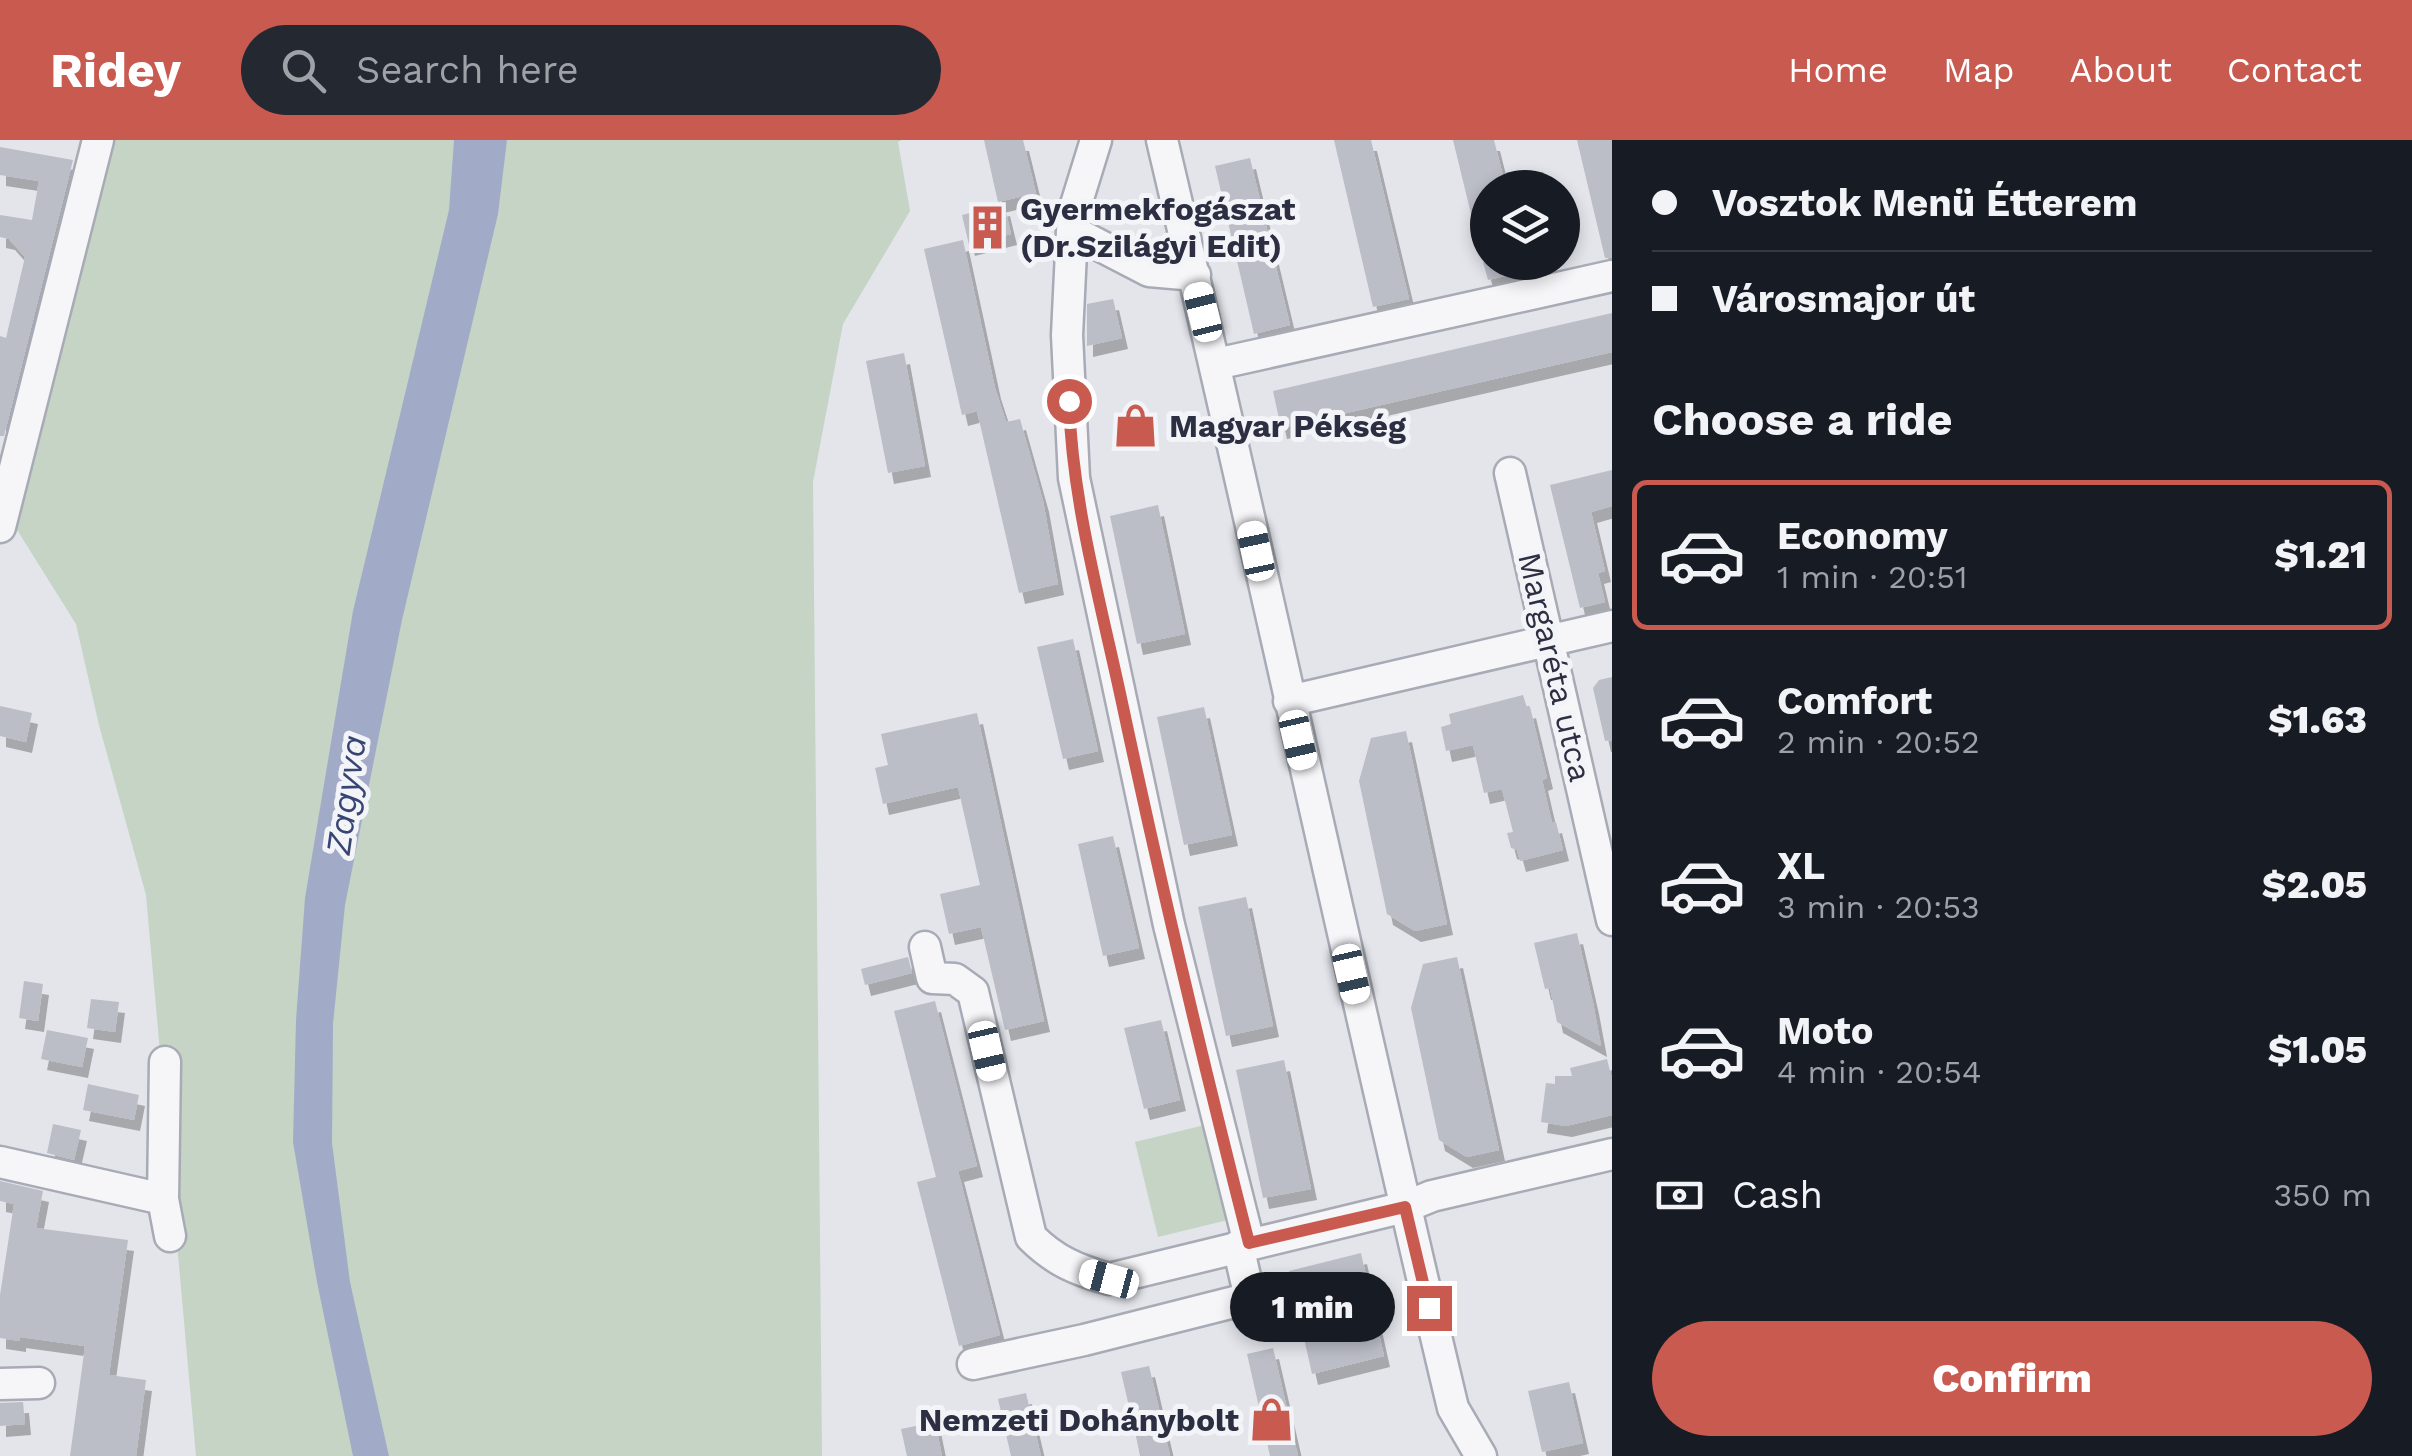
<!DOCTYPE html>
<html lang="en">
<head>
<meta charset="utf-8">
<style>
	body { margin:0; font-family:"Work Sans",sans-serif; background:#242831; color:#f1f3f6; height:100vh; display:flex; flex-direction:column; font-size:38px; white-space:nowrap }
	* { box-sizing:border-box; margin:0 }
	p { font-size:32px; color:#9ea1a6 }
	.icon { flex:none; width:55px; height:55px; fill:none; stroke:currentColor; stroke-width:2; stroke-linecap:round; stroke-linejoin:round }
	.map { position:relative; flex:1; overflow:hidden }
	.details { display:flex; flex-direction:column; background:#171b24; width:800px }
	.details>* { flex:none }
	.banner { display:grid; align-content:center; height:220px; padding:0 40px; background:#171b24 }
	.tools { position:absolute; left:1470px; top:30px; display:grid; gap:20px }
	.tools a { display:grid; place-items:center; width:110px; height:110px; border-radius:50%; background:#171b24; box-shadow:0 5px 15px #0003; font-size:50px }
	.end { position:absolute; width:45px; height:45px; margin:-22px; border:12px solid #c85a50; background:#fff; box-shadow:0 0 0 5px #fff }
	.from { border-radius:50% }
	.bubble { position:absolute; height:70px; border-radius:35px; background:#171b24; box-shadow:0 5px 15px #0003; font-size:32px; font-weight:800; line-height:70px; text-align:center }
	.car { position:absolute; width:30px; height:60px; margin:-30px -15px; border-radius:12px; box-shadow:0 0 8px 2px #0007; background:linear-gradient(#fff 24%,#345 0 40%,#fff 0 76%,#345 0 86%,#fff 0) }
	.banner b { display:flex; align-items:center; gap:35px; height:95px; font-size:38px }
	.banner b+b { border-top:2px solid #363941 }
	.banner i { width:25px; height:25px; background:#f1f3f6 }
	ul { padding:0; list-style:none }
	li { display:flex; align-items:center; gap:30px; height:150px; margin:0 20px 15px; padding:0 20px; border:5px solid transparent; border-radius:15px }
	li div { flex:1 }
	li b { display:block; font-size:38px }
	li em { font-style:normal; font-weight:800 }
	li.current { border-color:#c85a50 }
	li>.icon { width:90px; height:90px; stroke-width:1.5 }
	h2 { padding:0 40px; font-size:45px; line-height:120px }
	.pay { display:flex; align-items:center; gap:25px; height:110px; padding:0 40px; font-size:38px }
	.pay p { margin-inline-start:auto }
	.cta { display:flex; gap:20px; margin-top:auto; padding:20px 40px }
	.cta a { flex:1; height:115px; border-radius:60px; background:#c85a50; color:#fff; font-size:40px; font-weight:800; line-height:115px; text-align:center }
	header { display:flex; align-items:center; gap:60px; box-sizing:border-box; height:140px; padding:0 50px; background:#c85a50; color:#fff }
	header strong { font-size:48px }
	nav { display:flex; gap:55px; margin-inline-start:auto; font-size:35px }
	.search { width:700px; height:90px; background:#242831; display:flex; align-items:center; gap:25px; box-sizing:border-box; padding:0 35px; border-radius:55px; color:#9ea1a6; font-size:38px }
	main { display:flex; flex:1; min-height:0 }
	.map>svg:first-child { display:block }
</style>
</head>
<body>
<header>
<strong>Ridey</strong>
<div class="search"><svg class="icon" aria-label="search" viewBox="0 0 24 24"><circle cx="10" cy="10" r="6"/><path d="M15 15l6 6"/></svg>Search here</div>
<nav><a>Home</a><a>Map</a><a>About</a><a>Contact</a></nav>
</header>
<main>
<div class="map">
<svg width="1612" height="1316" viewBox="0 0 1612 1316">
	<defs>
		<filter id="shadow"><feDropShadow dx="6" dy="11" stdDeviation="0" flood-color="#0004"/></filter>
	</defs>
	<rect width="100%" height="100%" fill="#e3e5eb"/>
	<path fill="#c5d4c5" d="M93,0H902L898,2L910,71L843,184L813,342L822,1316H196L146,755L99,585L76,484L9,377Z
		M1209,984L1232,1079L1158,1097L1135,1002Z"/>
	<path fill="#a1abc8" d="M454,0H507L498,74L402,480L345,765L333,884L332,1003L350,1142L389,1316H353L317,1142L293,1002L296,880L305,758L353,471L449,70Z"/>
	<path fill="#bbbdc7" filter="url(#shadow)" d="M984,0H1023L1036,53L998,62Z
		M1334,0H1371L1409,159L1373,167Z
		M1453,0H1494L1506,48H1488V115H1481Z
		M1577,0H1612V118H1605Z
		M0,7L73,20L4,296H0V196L6,198L25,117L9,99L0,97V75L32,80L39,41L0,35Z
		M1250,18L1290,185L1254,194L1215,26Z
		M1004,65L1011,94L969,105L962,75Z
		M963,100L995,248L1006,282L1020,279L1043,361L1058,444L1019,453L977,271L962,275L924,109Z
		M1483,122H1534L1535,129L1488,140Z
		M1113,159L1122,198L1087,206V164Z
		M1612,173V212L1281,288L1273,251Z
		M904,213L925,326L888,333L866,221Z
		M1612,330V366L1591,372L1605,431L1598,433L1605,462L1580,468L1550,345Z
		M1158,365L1185,494L1137,504L1110,376Z
		M1073,499L1098,611L1063,619L1037,507Z
		M1612,537V600L1605,601L1593,548L1599,540Z
		M1523,555L1527,568L1530,567L1547,638L1542,640L1552,683L1556,682L1563,710L1520,721L1517,710L1511,708L1507,693L1513,692L1502,649L1484,653L1473,605L1446,611L1441,587L1451,584L1449,574Z
		M0,566L32,573L26,602L0,596Z
		M1204,567L1232,695L1184,705L1157,577Z
		M977,573L1044,881L1005,890L981,787L949,794L940,754L980,745L958,647L883,664L875,628L888,625L881,594Z
		M1406,591L1447,784L1415,791L1387,774L1359,641L1371,598Z
		M1113,696L1139,808L1103,816L1078,704Z
		M1246,757L1273,886L1226,896L1198,767Z
		M1577,793L1593,863L1601,906L1557,882L1550,848L1545,849L1534,803Z
		M908,817L912,833L865,845L861,829Z
		M1457,817L1499,1010L1467,1017L1439,1000L1411,868L1423,824Z
		M24,841L43,844L38,881L19,878Z
		M91,859L119,862L115,892L87,888Z
		M935,861L977,1026L958,1031L1000,1195L959,1206L917,1042L936,1037L894,871Z
		M1161,880L1180,960L1144,969L1124,888Z
		M47,890L88,898L82,927L41,919Z
		M1607,919L1612,939V975L1566,986L1541,982L1546,943L1555,944V936H1572L1570,928Z
		M1284,920L1311,1049L1263,1058L1236,930Z
		M88,944L139,955L134,980L83,970Z
		M53,984L81,990L74,1020L47,1013Z
		M0,1041L43,1051L36,1088L128,1100L109,1235L146,1240L136,1316H70L85,1206L20,1197V1201L0,1198V1155L14,1064L0,1061Z
		M1361,1113L1384,1216L1312,1234L1289,1131Z
		M1273,1208L1298,1316H1270L1247,1214Z
		M1149,1226L1170,1316H1140L1137,1301L1121,1232Z
		M1569,1242L1583,1303L1542,1312L1528,1251Z
		M1026,1253L1041,1316H1011L998,1259Z
		M23,1262L25,1284L0,1286V1263Z
		M935,1282L942,1316H907L901,1289Z"/>
	<g fill="none" stroke-linecap="round" stroke-linejoin="round">
		<defs>
			<path id="minor" d="M1096,0L1075,68L1072,91L1067,195L1074,338L1169,785L1249,1103
				M1162,0C1262,422 1352,846 1453,1268L1481,1316
				M1072,91L1149,131L1195,135
				M1216,224L1612,136
				M1510,333L1612,780
				M0,387L98,0
				M1289,561L1612,486
				M925,807L932,838L955,839L973,852L1031,1097C1055,1121 1077,1130 1109,1139L1405,1067L1432,1056L1612,1014
				M0,1022L163,1059L165,922
				M163,1059L170,1096
				M973,1224L1084,1200L1250,1158L1238,1106
				M0,1244L39,1243"/>
		</defs>
		<use href="#minor" stroke="#a8abb5" stroke-width="35"/>
		<use href="#minor" stroke="#f6f6f9" stroke-width="30"/>
	</g>
	<g fill="none" stroke-linecap="round" stroke-linejoin="round">
		<path stroke="#c85a50" stroke-width="12" d="M1069,261C1072,361 1100,460 1121,558C1160,741 1203,922 1249,1103L1405,1067L1429,1168"/>
	</g>
	<defs>
		<symbol id="building-bare" viewBox="-9 -9 18 18"><path d="M-4-6H4V6H1V3H-1V6H-4ZM-2.5-4.3h1.7v1.8h-1.7ZM.8-4.3h1.7v1.8H.8ZM-2.5-1h1.7V.8h-1.7ZM.8-1h1.7V.8H.8Z" fill="#c85a50" stroke="#f3f4f8" stroke-width="2.5" paint-order="stroke"/></symbol>
		<symbol id="shop-bare" viewBox="-9 -9 18 18"><path d="M-5-2.5h2.3a2.7 3.5 0 0 1 5.4 0H5L5.5 6h-11ZM-1.5-2.5h3a1.5 2.3 0 0 0-3 0Z" fill="#c85a50" stroke="#f3f4f8" stroke-width="2.5" paint-order="stroke"/></symbol>
	</defs>
	<g fill-rule="evenodd">
		<use href="#building-bare" x="956" y="56" width="63" height="63"/>
		<use href="#shop-bare" x="1104" y="254" width="63" height="63"/>
		<use href="#shop-bare" x="1240" y="1248" width="63" height="63"/>
	</g>
	<g text-anchor="middle" stroke-width="10" stroke-linejoin="round" paint-order="stroke">
		<g font-size="32" font-weight="bold" fill="#2c2f42" stroke="#f3f4f8" text-anchor="start">
			<text x="1020" y="80">Gyermekfogászat<tspan x="1020" dy="37">(Dr.Szilágyi Edit)</tspan></text>
			<text x="1169" y="297">Magyar Pékség</text>
			<text x="1239" y="1291" text-anchor="end">Nemzeti Dohánybolt</text>
		</g>
		<g font-size="32" fill="#2c2f42" stroke="#f3f4f8">
			<text transform="translate(1555 527) rotate(77)" y="11">Margaréta utca</text>
		</g>
		<g font-size="35" font-style="italic" fill="#384574" stroke="#f3f4f8">
			<text transform="translate(346 655) rotate(-82)" y="12">Zagyva</text>
		</g>
	</g>
</svg>
<div class="tools">
<a><svg class="icon" aria-label="layers" viewBox="0 0 24 24"><path d="M12 4l9 5-9 5-9-5zM3 14l9 5 9-5"/></svg></a>
</div>
<i class="end from" style="left:1069px;top:261px"></i>
<i class="end" style="left:1429px;top:1168px"></i>
<div class="bubble" style="left:1230px;top:1132px;width:165px">1 min</div>
<i class="car" style="left:1203px;top:172px;rotate:346deg"></i>
<i class="car" style="left:1256px;top:411px;rotate:348deg"></i>
<i class="car" style="left:1298px;top:600px;rotate:167deg"></i>
<i class="car" style="left:1351px;top:834px;rotate:167deg"></i>
<i class="car" style="left:987px;top:911px;rotate:167deg"></i>
<i class="car" style="left:1109px;top:1139px;rotate:285deg"></i>
</div>
<section class="details">
<div class="banner">
<b><i class="from"></i>Vosztok Menü Étterem</b>
<b><i></i>Városmajor út</b>
</div>
<h2>Choose a ride</h2>
<ul>
<li class="current"><svg class="icon" aria-label="car" viewBox="0 0 24 24"><path d="M5 17H2v-5l4-1 3-4h7l3 4 3 1v5h-3M9 17h6M6 11h13"/><circle cx="7" cy="17" r="2"/><circle cx="17" cy="17" r="2"/></svg><div><b>Economy</b><p>1 min · 20:51</p></div><em>$1.21</em></li>
<li><svg class="icon" aria-label="car" viewBox="0 0 24 24"><path d="M5 17H2v-5l4-1 3-4h7l3 4 3 1v5h-3M9 17h6M6 11h13"/><circle cx="7" cy="17" r="2"/><circle cx="17" cy="17" r="2"/></svg><div><b>Comfort</b><p>2 min · 20:52</p></div><em>$1.63</em></li>
<li><svg class="icon" aria-label="car" viewBox="0 0 24 24"><path d="M5 17H2v-5l4-1 3-4h7l3 4 3 1v5h-3M9 17h6M6 11h13"/><circle cx="7" cy="17" r="2"/><circle cx="17" cy="17" r="2"/></svg><div><b>XL</b><p>3 min · 20:53</p></div><em>$2.05</em></li>
<li><svg class="icon" aria-label="car" viewBox="0 0 24 24"><path d="M5 17H2v-5l4-1 3-4h7l3 4 3 1v5h-3M9 17h6M6 11h13"/><circle cx="7" cy="17" r="2"/><circle cx="17" cy="17" r="2"/></svg><div><b>Moto</b><p>4 min · 20:54</p></div><em>$1.05</em></li>
</ul>
<div class="pay"><svg class="icon" aria-label="cash" viewBox="0 0 24 24"><path d="M3 7h18v10H3z"/><circle cx="12" cy="12" r="2"/></svg>Cash<p>350 m</p></div>
<div class="cta"><a>Confirm</a></div>
</section>
</main>
</body>
</html>
